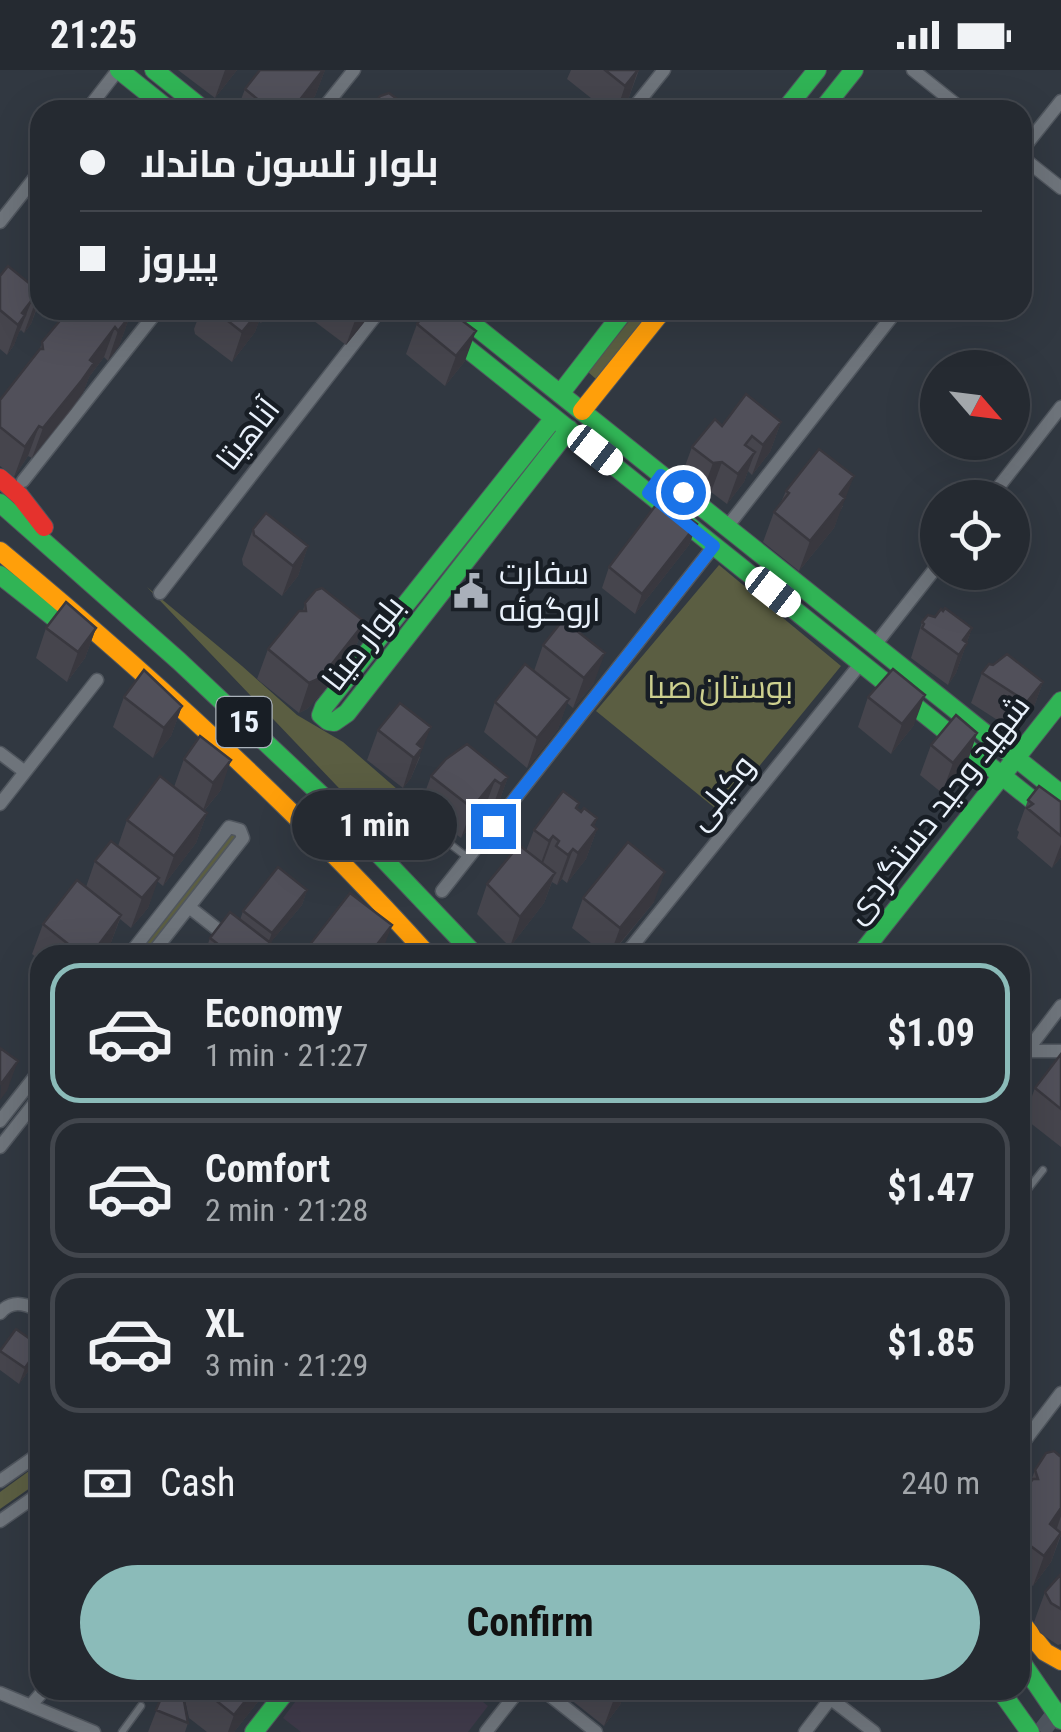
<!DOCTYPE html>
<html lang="en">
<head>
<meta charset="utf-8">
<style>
	body { margin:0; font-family:"Roboto Condensed",Cairo,sans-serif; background:#31363d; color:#f1f3f6; height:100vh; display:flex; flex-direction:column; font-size:38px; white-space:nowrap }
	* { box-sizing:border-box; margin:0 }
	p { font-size:32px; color:#a3a7ab }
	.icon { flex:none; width:55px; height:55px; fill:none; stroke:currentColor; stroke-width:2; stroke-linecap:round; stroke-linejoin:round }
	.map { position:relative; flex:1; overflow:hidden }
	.sheet { position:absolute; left:30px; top:875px; width:1000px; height:755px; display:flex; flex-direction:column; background:#252a31; border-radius:30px; box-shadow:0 10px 40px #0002,0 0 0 2px #42464d }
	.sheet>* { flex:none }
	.hud { position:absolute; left:30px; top:30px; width:1002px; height:220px; border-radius:30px; box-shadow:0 10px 40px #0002,0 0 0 2px #42464d; display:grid; align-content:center; height:220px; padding:0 50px; background:#252a31 }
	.needle { width:65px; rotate:118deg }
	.tools { position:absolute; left:920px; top:280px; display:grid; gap:20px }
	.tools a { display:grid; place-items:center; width:110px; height:110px; border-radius:50%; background:#252a31; box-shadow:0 10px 40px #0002,0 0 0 2px #42464d; font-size:50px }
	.end { position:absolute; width:45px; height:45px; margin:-22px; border:12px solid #1a73e8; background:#fff; box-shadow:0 0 0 5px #fff }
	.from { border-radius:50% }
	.bubble { position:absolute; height:70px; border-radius:35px; background:#252a31; box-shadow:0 10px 40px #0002,0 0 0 2px #42464d; font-size:32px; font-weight:700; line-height:70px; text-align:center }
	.car { position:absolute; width:30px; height:60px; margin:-30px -15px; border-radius:12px; box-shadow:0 0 8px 2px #0007; background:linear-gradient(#fff 24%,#345 0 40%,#fff 0 76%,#345 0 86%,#fff 0) }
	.hud b { display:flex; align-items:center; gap:35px; height:95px; font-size:38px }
	.hud b+b { border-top:2px solid #42464d }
	.hud i { width:25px; height:25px; background:#f1f3f6 }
	ul { padding:18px 0 0; list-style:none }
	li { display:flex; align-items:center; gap:30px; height:140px; margin:0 20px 15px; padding:0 30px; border:5px solid #42464d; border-radius:30px }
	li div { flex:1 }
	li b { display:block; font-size:38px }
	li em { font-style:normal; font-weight:700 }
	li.active { border-color:#8bbbb9 }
	li>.icon { width:90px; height:90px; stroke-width:1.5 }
	.pay { display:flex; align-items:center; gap:25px; height:110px; padding:0 50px; font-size:38px }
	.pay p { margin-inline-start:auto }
	.action { display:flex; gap:20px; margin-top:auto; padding:20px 50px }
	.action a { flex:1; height:115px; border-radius:60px; background:#8bbbb9; color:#111; font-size:40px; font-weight:700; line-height:115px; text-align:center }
	.status { display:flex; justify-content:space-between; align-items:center; height:70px; padding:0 50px; background:#252a31; direction:ltr }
	.status svg { height:28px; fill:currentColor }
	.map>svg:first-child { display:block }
</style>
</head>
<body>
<div class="status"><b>21:25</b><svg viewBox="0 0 49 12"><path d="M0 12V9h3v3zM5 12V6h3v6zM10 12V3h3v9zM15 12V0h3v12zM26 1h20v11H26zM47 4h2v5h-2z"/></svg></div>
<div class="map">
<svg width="1061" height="1662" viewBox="0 0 1061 1662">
	<rect width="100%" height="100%" fill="#313841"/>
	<path fill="#3f3a4a" d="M304,1620H468L488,1636L468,1662H301L283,1648Z"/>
	<path fill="#5b5e42" d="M638,240H651L596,309L588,302Z
		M719,495L841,596L721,743L596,641Z
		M147,517L242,596L297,645L343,672L428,746L399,781Z
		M233,761L239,765L145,885H136Z
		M40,1393V1411L0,1439V1422Z"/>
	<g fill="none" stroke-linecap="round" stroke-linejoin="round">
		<path stroke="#4d545d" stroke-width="18" stroke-dasharray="18 9" stroke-linecap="butt" d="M1041,1662L1061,1636"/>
		<defs>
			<path id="lane" d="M408,742L467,787
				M1020,1129L1043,1100
				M122,1662L141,1636"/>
			<path id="street" d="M913,0L963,40
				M87,40L118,0
				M322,40L354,0
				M632,40L664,0
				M1022,80L1061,31
				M1022,87L1061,118
				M0,152L40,101
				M23,411L158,240
				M990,428L1061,337
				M727,457L897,240
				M160,523L380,240
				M875,575L938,495
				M0,683L25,702
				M0,734L97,610
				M442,821L714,476
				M189,837L250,885
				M129,885L229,757L240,760L243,768L151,885
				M625,885L861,593
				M1027,981H1061
				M1020,990L1061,936
				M0,1051L40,1000
				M0,1077L40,1026
				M0,1243C12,1229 24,1234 40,1240
				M1020,1377L1061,1323
				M0,1411L40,1383
				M0,1451L40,1423
				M543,1620L596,1662
				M0,1623L94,1662
				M831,1629L874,1662
				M31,1635L44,1620
				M486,1662L519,1620
				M805,1662L837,1620"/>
			<path id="fast" d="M119,0L169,40
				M154,0L204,40
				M785,40L817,0
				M822,40L854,0
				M419,240L1061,753
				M455,240L1061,724
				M560,324L625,240
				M554,348L324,637L321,645L328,651L334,652L347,643L569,359
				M0,433L179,591L331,734L475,885
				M0,505L76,565
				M860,885L1061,631
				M1020,1590L1061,1650
				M1000,1620L1030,1662
				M254,1662L287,1620"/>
			<path id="slow" d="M582,341L663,240
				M0,481C151,606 297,739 428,885
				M1020,1551L1045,1582L1061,1591"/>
			<path id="jam" d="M0,408L20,426L44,457"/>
		</defs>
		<use href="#lane" stroke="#50565e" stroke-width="9"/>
		<use href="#street" stroke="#50565e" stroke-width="15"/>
		<use href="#fast" stroke="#50565e" stroke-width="20"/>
		<use href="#slow" stroke="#50565e" stroke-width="20"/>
		<use href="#jam" stroke="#50565e" stroke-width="20"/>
		<use href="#lane" stroke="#6e747b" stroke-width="6"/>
		<use href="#street" stroke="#6e747b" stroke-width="12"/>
		<use href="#fast" stroke="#30b455" stroke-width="18"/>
		<use href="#slow" stroke="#ff9f0a" stroke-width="18"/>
		<use href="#jam" stroke="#e5322d" stroke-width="18"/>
	</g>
	<path fill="#46454d" d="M178,0H237L215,28Z
		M260,0H325L315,26L305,40H237L245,19Z
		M571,0H639L629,27L620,40H606L567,9Z
		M0,206L40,222V230L31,254L24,263L21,260L19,262L14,275L7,285L0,279Z
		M69,240H137L128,251L119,276L108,291L104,287L89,307L83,323L71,340L32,388L28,386L14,407L0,396V330L40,279L42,272Z
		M201,240H271L261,253L259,251L255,262L232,292L195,264L194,259Z
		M303,240H374L346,275L302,242Z
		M417,254L465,291L445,316L406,284Z
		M781,352L770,382L752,405L748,401L744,412L727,434L711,422L702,423L681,407L692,377L722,356Z
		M786,421L843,436L840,441L834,458L799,501L763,472L774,442L781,432Z
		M697,454L689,475L635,544L602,518L609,497Z
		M253,459L308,476L298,506L282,526L243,495L242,489Z
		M305,533L365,552L354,582L320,625L307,639L299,643L257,609L268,579L303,541Z
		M922,552L972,558L956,603L948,615L911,588Z
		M46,558H96L85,588L67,612L36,588Z
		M543,575L594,613L573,638L567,633L558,659L527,698L484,662L495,632L534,601Z
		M982,603L1043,612L1032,642L1016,662L971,633Z
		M124,627L182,636L171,666L153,688L113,657Z
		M868,627L914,655L891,684L858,657Z
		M378,660L420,687L411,708L403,718L367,690Z
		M977,663L967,693L942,723L920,705L931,675Z
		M184,689L221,720L204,741L207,743L196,773L163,816L157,811L148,838L131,858L120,849L110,875L103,885H40V891L32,884L43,854L86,817L95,791L118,776L127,750L174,717Z
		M431,706L508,707L497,737L490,744L484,740L461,768L420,736Z
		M1028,730L1061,732V787L1052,798L1017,768L1019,762L1017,760Z
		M581,742L597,748L594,757L597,759L586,789L567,813L562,809L557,815L552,812L544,833L510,877L477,844L487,814L526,781L534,760Z
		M307,820L302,835L270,873L277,878L274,885H204L210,868L240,850L243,841Z
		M583,828L654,832L611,885H606L572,858Z
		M308,877L381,885H305Z
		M1061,984V1077L1024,1048L1035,1018Z
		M40,1278L35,1292L19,1314L0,1300V1281Z
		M1061,1387V1465L1051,1492L1033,1516L1020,1507V1425L1031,1411L1035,1400Z
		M1061,1504V1574L1058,1575L1040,1563L1034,1552L1045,1522Z
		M187,1620H264L261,1628L234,1662H207L189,1648L185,1630Z
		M470,1620H492L483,1631Z
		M567,1620H626L620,1635L604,1656L565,1625Z
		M162,1626L188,1653L185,1662H148Z"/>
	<path fill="#39383f" d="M225,0H237L215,28Z
		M323,0H325L315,26L305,40H292Z
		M638,0L629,27L620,40H617L625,16Z
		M40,227L31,254L24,263L35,233Z
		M32,230L14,275L7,285L22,243Z
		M123,240H137L128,251L119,276L108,291L118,261Z
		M260,240H263L255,262L232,292L242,262Z
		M266,240H271L261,253Z
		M361,240H374L346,275L357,245Z
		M115,257L104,287L89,307L83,323L32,388L43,358L90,290Z
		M476,261L465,291L445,316L456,286Z
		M781,352L770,382L752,405L763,375Z
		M39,356L28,386L14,407L25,377Z
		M755,382L744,412L727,434L738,404Z
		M722,392L711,422L702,423L713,393Z
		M854,406L834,458L799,501L810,471L840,424Z
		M697,454L689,475L635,544L642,524Z
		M308,476L298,506L282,526L293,496Z
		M365,552L354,582L320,625L307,639L299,643L309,613Z
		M96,558L85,588L67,612L78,582Z
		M972,558L956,603L948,615L963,570Z
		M605,583L594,613L573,638L584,608Z
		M1043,612L1032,642L1016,662L1027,632Z
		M925,625L914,655L891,684L902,654Z
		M569,629L558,659L527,698L537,668Z
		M182,636L171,666L153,688L164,658Z
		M431,657L411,708L403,718L417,674Z
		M977,663L967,693L942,723L953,693Z
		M231,690L221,720L202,743L213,713Z
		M508,707L497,737L490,744L501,714Z
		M495,710L484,740L461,768L472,738Z
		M207,743L196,773L163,816L174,786Z
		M597,748L591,767L597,759L586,789L567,813L578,783L592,755Z
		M553,766L542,796L538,801L549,771Z
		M1061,774V787L1052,798Z
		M573,779L562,809L557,815L568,785Z
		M665,802L654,832L610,885L620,858Z
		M555,803L544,833L510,877L520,847Z
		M159,808L148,838L131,858L142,828Z
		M307,820L302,835L266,878L272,863Z
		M121,845L110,875L103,885H91Z
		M392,855L381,885H369Z
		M18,991L7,1021L0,1030L1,1014Z
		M40,1277L35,1292L19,1314L25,1298Z
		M1061,1438V1446L1056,1461L1039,1484L1050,1454Z
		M1061,1463L1051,1492L1033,1516L1044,1486Z
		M254,1620H264L261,1628L234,1662H228L234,1645Z
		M620,1620H626L620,1635L604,1656L615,1626Z"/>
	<path fill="#51505a" stroke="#39383f" stroke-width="2.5" d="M260,0H323L292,40H271L245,19Z
		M605,0H638L625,16Z
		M389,23L412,40H370L380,26Z
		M8,196L40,222V227L35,233L32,230L22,243L25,245L18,255L0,240V206Z
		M69,240H123L122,241L130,246L118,261L115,257L90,290L94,293L82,310L43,358L39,356L25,377L0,357V330L40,279H43L42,272Z
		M214,240H260L242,262Z
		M427,240H448L476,261L456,286L417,254Z
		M746,324L781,352L763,375L752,366L745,375L755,382L738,404L722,392L713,393L692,377L715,349L722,356Z
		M819,379L854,406L840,424L845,428L810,471L774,442L789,423L786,421Z
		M662,427L697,454L642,524L609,497Z
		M266,443L308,476L293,496L254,465L253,459Z
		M322,518L365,552L331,595L318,609L309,613L268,579L299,541H306L305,533L316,520Z
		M66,532L96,558L78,582L46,558Z
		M945,538L972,558L963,570L967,573L959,585L922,558L924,554L922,552L928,545L935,547L941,539L943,541Z
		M563,550L605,583L584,608L543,575Z
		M1007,584L1043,612L1027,632L982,603L989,594L993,595Z
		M525,594L569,629L537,668L495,632Z
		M893,599L925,625L902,654L868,627Z
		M144,600L182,636L164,658L124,627Z
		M400,633L431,657L417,674L422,678L414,688L378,660Z
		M956,645L977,663L953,693L931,675Z
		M200,666L231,690L213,713L184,689Z
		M467,674L508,707L501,714L495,710L472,738L431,706L446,689Z
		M160,706L207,743L174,786L127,750Z
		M1039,716L1061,732V766L1027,738L1033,734L1028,730Z
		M563,721L579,733L576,738L581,742L584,738L597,748L592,755L597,759L578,783L573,779L568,785L556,776L559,771L553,766L549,771L534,760Z
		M111,771L159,808L142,828L95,791Z
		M628,772L665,802L620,858L583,828Z
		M519,775L555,803L520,847L487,814Z
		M278,797L307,820L272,863L243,841Z
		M77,810L121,845L91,885H82L43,854Z
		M350,823L392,855L369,885H317L308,877Z
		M230,842L277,878L271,885H232L210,868Z
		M0,978L18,991L1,1014L0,1013Z
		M1061,984V1039L1035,1018Z
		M16,1259L40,1276L25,1298L0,1281Z
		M1054,1381L1061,1387V1438L1050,1454L1061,1463L1044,1486L1020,1468V1449L1029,1437L1021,1431L1020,1425L1033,1409H1038L1035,1400L1046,1383Z
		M1061,1504V1539L1051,1533L1045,1522Z
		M168,1620H182L188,1653L156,1640L162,1626Z
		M203,1620H254L234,1645Z
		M607,1620H620L615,1626Z"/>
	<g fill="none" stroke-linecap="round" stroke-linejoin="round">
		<path stroke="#1a73e8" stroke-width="12" d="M493,756L714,476L648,423L661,405L683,422"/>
	</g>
	<defs>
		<symbol id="civic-bare" viewBox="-9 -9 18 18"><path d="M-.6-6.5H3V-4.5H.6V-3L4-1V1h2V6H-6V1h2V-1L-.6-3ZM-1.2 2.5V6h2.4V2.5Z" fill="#a9b0ba" stroke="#181e25" stroke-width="2.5" paint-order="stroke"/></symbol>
	</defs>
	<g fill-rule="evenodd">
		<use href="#civic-bare" x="446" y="496" width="50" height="50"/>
	</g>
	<g text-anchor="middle" stroke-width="9" stroke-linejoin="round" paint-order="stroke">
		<rect fill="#181e25" stroke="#aab2bb" stroke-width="2.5" x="216.5" y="627" width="55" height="50" rx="8"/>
		<g font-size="30" font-weight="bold" fill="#e9f1fb">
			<text x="244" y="662">15</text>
		</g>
		<g font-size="32" fill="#e9f1fb" stroke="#181e25">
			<text transform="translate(248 364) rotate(-52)" y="11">آناهیتا</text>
			<text transform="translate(363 573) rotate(-52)" y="11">بلوار مینا</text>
			<text transform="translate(721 722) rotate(-51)" y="11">وكيلی</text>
			<text transform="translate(937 739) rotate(-52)" y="11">شهید وحید دستگردی</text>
		</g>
		<g font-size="32" fill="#e9f1fb" stroke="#181e25" text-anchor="start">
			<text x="499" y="514">سفارت<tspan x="499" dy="37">اروگوئه</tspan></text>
		</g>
		<g font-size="32" fill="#cdd08f" stroke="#181e25">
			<text x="720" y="628">بوستان صبا</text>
		</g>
	</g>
</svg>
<div class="tools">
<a><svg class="needle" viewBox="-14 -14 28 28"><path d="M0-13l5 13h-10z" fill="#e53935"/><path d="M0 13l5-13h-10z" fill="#a3a7ab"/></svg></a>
<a><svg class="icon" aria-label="locate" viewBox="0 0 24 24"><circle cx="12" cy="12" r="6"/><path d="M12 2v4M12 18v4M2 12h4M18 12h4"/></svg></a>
</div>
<i class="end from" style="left:683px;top:422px"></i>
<i class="end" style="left:493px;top:756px"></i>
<div class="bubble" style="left:292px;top:720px;width:165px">1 min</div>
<i class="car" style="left:595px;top:380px;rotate:128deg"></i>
<i class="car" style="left:773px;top:522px;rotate:128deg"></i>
<div class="hud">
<b><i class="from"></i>بلوار نلسون ماندلا</b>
<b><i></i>پیروز</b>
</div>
<section class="sheet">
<ul>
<li class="active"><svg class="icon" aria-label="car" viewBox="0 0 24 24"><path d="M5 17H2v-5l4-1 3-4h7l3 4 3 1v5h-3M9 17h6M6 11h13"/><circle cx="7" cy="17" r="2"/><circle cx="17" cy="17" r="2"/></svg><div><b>Economy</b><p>1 min · 21:27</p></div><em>$1.09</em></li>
<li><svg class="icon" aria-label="car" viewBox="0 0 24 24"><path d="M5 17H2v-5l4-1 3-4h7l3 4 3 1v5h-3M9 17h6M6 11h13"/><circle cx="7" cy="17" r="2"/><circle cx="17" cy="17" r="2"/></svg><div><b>Comfort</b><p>2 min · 21:28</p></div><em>$1.47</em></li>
<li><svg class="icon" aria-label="car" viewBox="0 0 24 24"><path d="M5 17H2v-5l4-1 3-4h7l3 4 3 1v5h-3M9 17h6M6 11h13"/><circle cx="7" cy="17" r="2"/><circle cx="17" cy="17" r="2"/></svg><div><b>XL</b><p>3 min · 21:29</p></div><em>$1.85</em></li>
</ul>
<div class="pay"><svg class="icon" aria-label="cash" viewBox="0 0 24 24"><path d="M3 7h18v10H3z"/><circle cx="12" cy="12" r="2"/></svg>Cash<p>240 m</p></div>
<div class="action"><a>Confirm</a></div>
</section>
</div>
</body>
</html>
